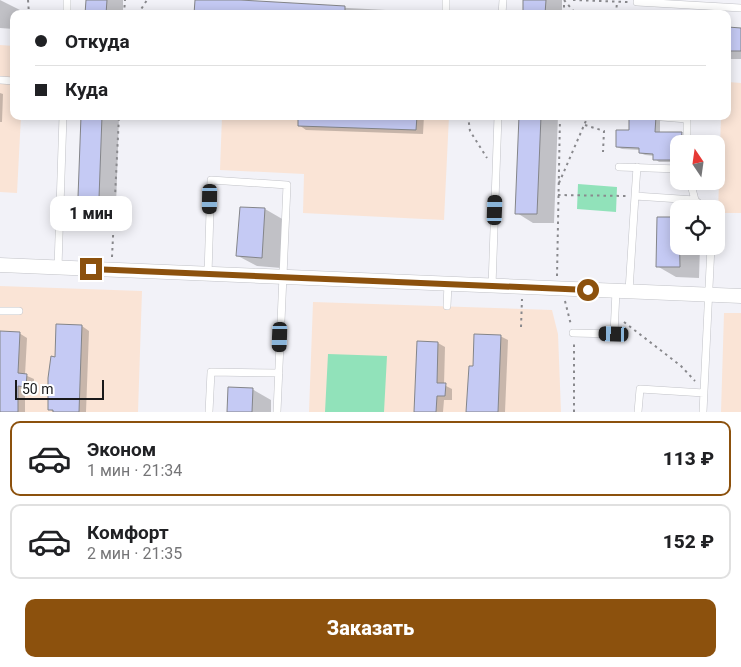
<!DOCTYPE html>
<html lang="ru">
<head>
<meta charset="utf-8">
<style>
	body { margin:0; font-family:Roboto,sans-serif; background:#f6f6f6; color:#202124; height:100vh; display:flex; flex-direction:column; font-size:19px; white-space:nowrap }
	* { box-sizing:border-box; margin:0 }
	p { font-size:16px; color:#757577 }
	.icon { flex:none; width:28px; height:28px; fill:none; stroke:currentColor; stroke-width:2; stroke-linecap:round; stroke-linejoin:round }
	.map { position:relative; height:412px; overflow:hidden }
	.side { display:flex; flex-direction:column; background:#fff; flex:1 }
	.side>* { flex:none }
	.banner { position:absolute; left:10px; top:10px; width:721px; height:110px; border-radius:10px; box-shadow:0 2px 12px #0003; display:grid; align-content:center; height:110px; padding:0 25px; background:#fff }
	.needle { width:32px; rotate:347deg }
	.tools { position:absolute; left:670px; top:135px; display:grid; gap:10px }
	.tools a { display:grid; place-items:center; width:55px; height:55px; border-radius:10px; background:#fff; box-shadow:0 2px 12px #0003; font-size:25px }
	.scale { position:absolute; left:15px; bottom:12px; width:89px; box-sizing:border-box; padding-left:5px; border:2px solid #19191b; border-top:0; font-size:14px; line-height:18px; white-space:nowrap; color:#19191b; -webkit-text-stroke:4px #fff; paint-order:stroke }
	.end { position:absolute; width:22px; height:22px; margin:-11px; border:6px solid #8c510d; background:#fff; box-shadow:0 0 0 2px #fff }
	.from { border-radius:50% }
	.bubble { position:absolute; height:35px; border-radius:10px; background:#fff; box-shadow:0 2px 12px #0003; font-size:16px; font-weight:800; line-height:35px; text-align:center }
	.car { position:absolute; width:15px; height:30px; margin:-15px -8px; border-radius:6px; box-shadow:0 0 4px 1px #0007; background:linear-gradient(#222 24%,#8ab4d8 0 40%,#222 0 76%,#8ab4d8 0 86%,#222 0) }
	.banner b { display:flex; align-items:center; gap:18px; height:48px; font-size:19px }
	.banner b+b { border-top:1px solid #e0e0e0 }
	.banner i { width:12px; height:12px; background:#202124 }
	ul { padding:9px 0 0; list-style:none }
	li { display:flex; align-items:center; gap:15px; height:75px; margin:0 10px 8px; padding:0 15px; border:2px solid #e0e0e0; border-radius:10px }
	li div { flex:1 }
	li b { display:block; font-size:19px }
	li em { font-style:normal; font-weight:800 }
	li.current { border-color:#8c510d }
	li>.icon { width:45px; height:45px; stroke-width:1.5 }
	.primary-button { display:flex; gap:10px; margin-top:auto; padding:10px 25px }
	.primary-button a { flex:1; height:58px; border-radius:10px; background:#8c510d; color:#fff; font-size:20px; font-weight:800; line-height:58px; text-align:center }
	.map>svg:first-child { display:block }
</style>
</head>
<body>
<div class="map">
<svg width="741" height="412" viewBox="0 0 741 412">
	<rect width="100%" height="100%" fill="#f2f2f8"/>
	<path fill="#fae4d6" d="M0,45L14,46V116H21L17,193L0,192Z
		M728,82L741,83V213H718L721,116H728Z
		M222,116H449L444,220L303,213L304,174L220,170Z
		M0,286L142,291L138,412H0Z
		M313,302L552,310L558,334L561,412H309Z
		M724,313H741V412H721Z"/>
	<path fill="#91e2ba" d="M578,184L617,187L616,212L577,209Z
		M328,354L387,356L384,412H325Z"/>
	<path fill="#0003" d="M0,0L20,10L19,14H14V29L0,28Z
		M87,0H123V14H86Z
		M196,0L424,12L427,14H195Z
		M525,0H562V14H524Z
		M728,28L741,29V59H728Z
		M0,93L3,94L2,122H0Z
		M82,116H119L116,207L96,206L79,197Z
		M299,116H424L423,134L306,130L299,125Z
		M520,116H558L554,223H533L517,213Z
		M630,116H660V133L681,134L686,136V144H679V162H659L655,159V156L645,155L640,153V150L622,149L617,147L630,131Z
		M265,209L284,220L281,268L257,266L238,256Z
		M679,246H700L699,278L676,277L657,266Z
		M82,326L89,331L86,412H54L49,409L56,358Z
		M0,333H19L27,338L25,375L34,379L33,390H25V412H0Z
		M500,336L508,340L505,412H467L474,368Z
		M438,343L445,347L444,385L452,389V400H444L443,412H415Z
		M252,389L271,400V412H228Z"/>
	<path fill="#c5caf4" stroke="#848589" d="M86,0H107L106,14H85Z
		M195,0H240L345,6V14H194Z
		M523,0H546L545,14H523Z
		M728,27L741,28V51H728Z
		M81,116H102L99,198L78,197Z
		M298,116H417L416,130L298,126Z
		M519,116H541L537,214H515Z
		M629,116H656L655,132H682L679,160H653V154L639,153V148L616,147V130H629Z
		M240,207L265,208L262,258L236,256Z
		M657,217H679L680,267H656Z
		M56,324L82,325L79,412H53V410H48V378L51,356L55,357Z
		M0,331L20,332L18,373L27,374L26,387L18,386V412H0Z
		M474,334L501,335L498,412H466L469,366H473Z
		M417,341L438,342L437,383H446L445,396H437L436,412H414Z
		M228,387L253,388L252,412H227Z"/>
	<g fill="none" stroke-linecap="round" stroke-linejoin="round">
		<defs>
			<path id="lane" d="M637,2L741,8
				M67,14V0
				M446,14V0
				M502,14L503,0
				M0,80L14,81
				M662,117L687,119V144
				M619,167L679,169
				M690,181L695,200
				M635,196L637,167
				M58,267L63,116
				M208,274L211,180L287,185L277,412
				M492,286L498,116
				M629,291L635,196L695,200L705,209
				M447,306L448,284
				M0,311H19
				M573,333L614,334L616,291
				M209,412L211,372L279,373
				M638,412L640,389L704,393
				M703,412L711,246"/>
			<path id="street" d="M0,265L741,296"/>
		</defs>
		<use href="#lane" stroke="#c1c2c7" stroke-width="8"/>
		<use href="#street" stroke="#c1c2c7" stroke-width="15"/>
		<path stroke="#89898d" stroke-width="2" stroke-dasharray="2.5 4" stroke-linecap="butt" d="M28,0L29,14
			M564,0L576,14
			M573,0L628,2
			M124,14L125,0
			M138,14L147,0
			M564,14V1
			M616,14L617,2
			M468,116L470,131L487,158
			M585,125L604,131L603,152
			M559,183L588,116
			M558,195L626,196
			M112,257L119,116
			M557,276L560,116
			M565,301L571,325
			M624,322L681,366L695,381
			M521,327L522,299
			M574,412V342"/>
		<use href="#lane" stroke="#fff" stroke-width="7"/>
		<use href="#street" stroke="#fff" stroke-width="14"/>
	</g>
	<g fill="none" stroke-linecap="round" stroke-linejoin="round">
		<path stroke="#8c510d" stroke-width="6" d="M91,269L588,290"/>
	</g>
</svg>
<div class="tools">
<a><svg class="needle" viewBox="-14 -14 28 28"><path d="M0-13l5 13h-10z" fill="#e53935"/><path d="M0 13l5-13h-10z" fill="#757577"/></svg></a>
<a><svg class="icon" aria-label="locate" viewBox="0 0 24 24"><circle cx="12" cy="12" r="6"/><path d="M12 2v4M12 18v4M2 12h4M18 12h4"/></svg></a>
</div>
<div class="scale">50 m</div>
<i class="end from" style="left:588px;top:290px"></i>
<i class="end" style="left:91px;top:269px"></i>
<div class="bubble" style="left:50px;top:196px;width:82px">1 мин</div>
<i class="car" style="left:210px;top:199px;rotate:181deg"></i>
<i class="car" style="left:495px;top:210px;rotate:2deg"></i>
<i class="car" style="left:614px;top:334px;rotate:272deg"></i>
<i class="car" style="left:280px;top:337px;rotate:182deg"></i>
<div class="banner">
<b><i class="from"></i>Откуда</b>
<b><i></i>Куда</b>
</div>
</div>
<section class="side">
<ul>
<li class="current"><svg class="icon" aria-label="car" viewBox="0 0 24 24"><path d="M5 17H2v-5l4-1 3-4h7l3 4 3 1v5h-3M9 17h6M6 11h13"/><circle cx="7" cy="17" r="2"/><circle cx="17" cy="17" r="2"/></svg><div><b>Эконом</b><p>1 мин · 21:34</p></div><em>113 ₽</em></li>
<li><svg class="icon" aria-label="car" viewBox="0 0 24 24"><path d="M5 17H2v-5l4-1 3-4h7l3 4 3 1v5h-3M9 17h6M6 11h13"/><circle cx="7" cy="17" r="2"/><circle cx="17" cy="17" r="2"/></svg><div><b>Комфорт</b><p>2 мин · 21:35</p></div><em>152 ₽</em></li>
</ul>
<div class="primary-button"><a>Заказать</a></div>
</section>
</body>
</html>
